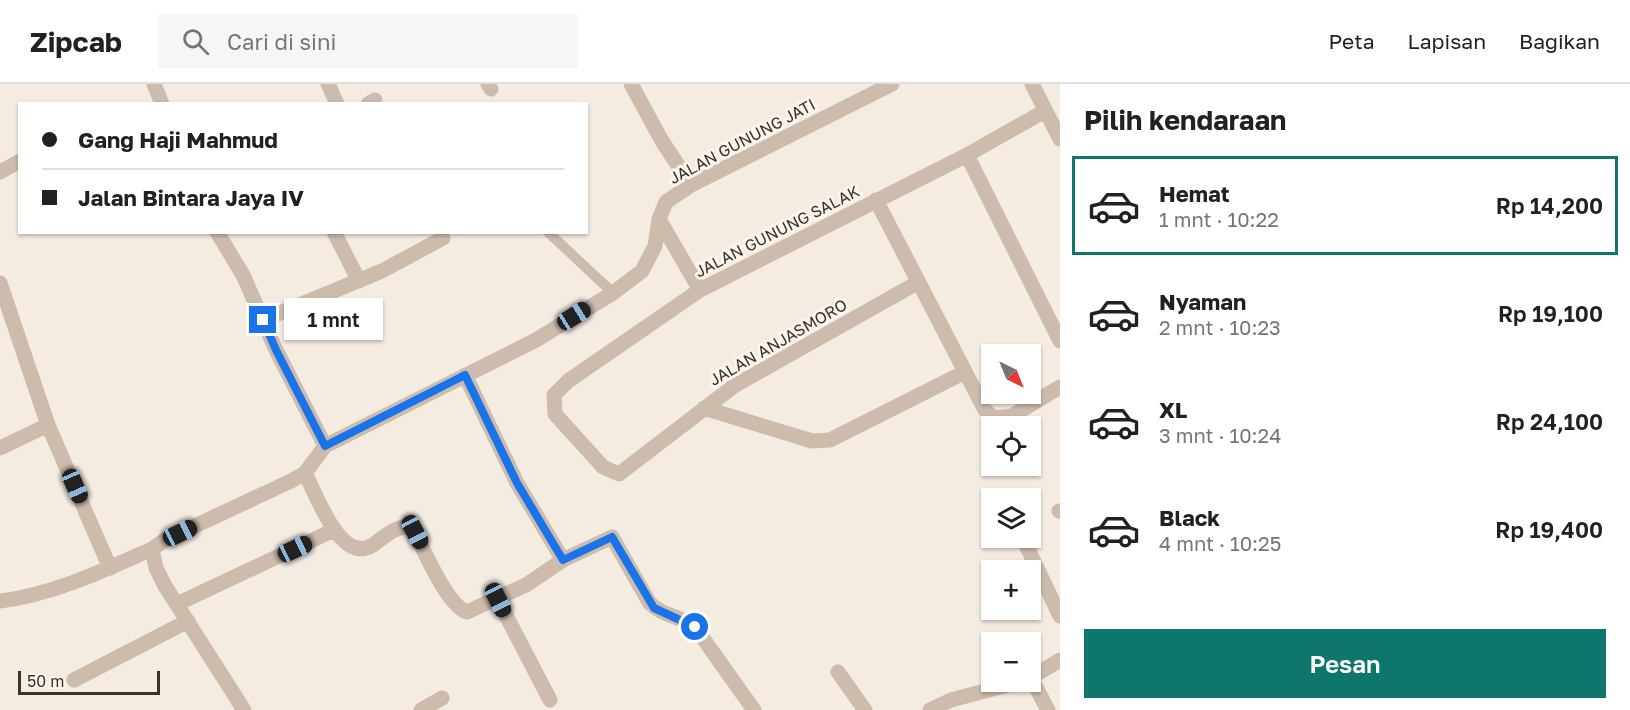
<!DOCTYPE html>
<html lang="id">
<head>
<meta charset="utf-8">
<style>
	body { margin:0; font-family:"Golos Text",sans-serif; background:#f6f6f6; color:#202124; height:100vh; display:flex; flex-direction:column; font-size:22px; white-space:nowrap }
	* { box-sizing:border-box; margin:0 }
	p { font-size:20px; color:#757577 }
	.icon { flex:none; width:33px; height:33px; fill:none; stroke:currentColor; stroke-width:2; stroke-linecap:round; stroke-linejoin:round }
	.map { position:relative; flex:1; overflow:hidden }
	.drawer { display:flex; flex-direction:column; background:#fff; width:570px }
	.drawer>* { flex:none }
	.guide { position:absolute; left:18px; top:18px; width:570px; height:132px; border-radius:0px; box-shadow:0 2px 4px #0004; display:grid; align-content:center; height:132px; padding:0 24px; background:#fff }
	.needle { width:39px; rotate:137deg }
	.fabs { position:absolute; left:981px; top:260px; display:grid; gap:12px }
	.fabs a { display:grid; place-items:center; width:60px; height:60px; border-radius:0px; background:#fff; box-shadow:0 2px 4px #0004; font-size:30px }
	.scale { position:absolute; left:18px; bottom:15px; width:142px; box-sizing:border-box; padding-left:6px; border:3px solid #3b302b; border-top:0; font-size:16px; line-height:21px; white-space:nowrap; color:#3b302b; -webkit-text-stroke:4px #fbf5ee; paint-order:stroke }
	.end { position:absolute; width:27px; height:27px; margin:-14px; border:8px solid #1a73e8; background:#fff; box-shadow:0 0 0 3px #fff }
	.from { border-radius:50% }
	.bubble { position:absolute; height:42px; border-radius:0px; background:#fff; box-shadow:0 2px 4px #0004; font-size:20px; font-weight:600; line-height:42px; text-align:center }
	.car { position:absolute; width:18px; height:36px; margin:-18px -9px; border-radius:8px; box-shadow:0 0 4px 2px #0007; background:linear-gradient(#222 24%,#8ab4d8 0 40%,#222 0 76%,#8ab4d8 0 86%,#222 0) }
	.guide b { display:flex; align-items:center; gap:21px; height:57px; font-size:22px }
	.guide b+b { border-top:2px solid #e0e0e0 }
	.guide i { width:15px; height:15px; background:#202124 }
	ul { padding:0; list-style:none }
	li { display:flex; align-items:center; gap:18px; height:99px; margin:0 12px 9px; padding:0 12px; border:3px solid transparent; border-radius:0px }
	li div { flex:1 }
	li b { display:block; font-size:22px }
	li em { font-style:normal; font-weight:600 }
	li.selected { border-color:#0f766e }
	li>.icon { width:54px; height:54px; stroke-width:1.5 }
	h2 { padding:0 24px; font-size:27px; line-height:72px }
	.cta { display:flex; gap:12px; margin-top:auto; padding:12px 24px }
	.cta a { flex:1; height:69px; border-radius:0px; background:#0f766e; color:#fff; font-size:24px; font-weight:600; line-height:69px; text-align:center }
	header { display:flex; align-items:center; gap:36px; box-sizing:border-box; height:84px; padding:0 30px; background:#fff; border-bottom:2px solid #e0e0e0 }
	header strong { font-size:28px }
	nav { display:flex; gap:33px; margin-inline-start:auto; font-size:21px }
	.search { width:420px; height:54px; background:#f6f6f6; display:flex; align-items:center; gap:15px; box-sizing:border-box; padding:0 21px; border-radius:0px; color:#757577; font-size:22px }
	main { display:flex; flex:1; min-height:0 }
	.map>svg:first-child { display:block }
</style>
</head>
<body>
<header>
<strong>Zipcab</strong>
<div class="search"><svg class="icon" aria-label="search" viewBox="0 0 24 24"><circle cx="10" cy="10" r="6"/><path d="M15 15l6 6"/></svg>Cari di sini</div>
<nav><a>Peta</a><a>Lapisan</a><a>Bagikan</a></nav>
</header>
<main>
<div class="map">
<svg width="1060" height="626" viewBox="0 0 1060 626">
	<rect width="100%" height="100%" fill="#f4ebe1"/>
	<g fill="none" stroke-linecap="round" stroke-linejoin="round">
		<path stroke="#cdbbac" stroke-width="10" d="M548,148L613,209"/>
		<path stroke="#cdbbac" stroke-width="15" d="M154,0L162,20
			M328,0L337,20
			M488,0L491,5
			M631,0L662,57L691,101
			M1032,0L1060,55
			M368,20L375,16
			M967,71L1060,257
			M0,88L20,77
			M876,116L985,326L994,334L1012,332L1060,303
			M659,135L700,206
			M217,148L243,191L276,266L325,362
			M334,148L359,197
			M0,199L48,341L110,484
			M917,199L734,302L619,390L603,383L555,330L554,311L568,297L700,206L967,71L1045,27
			M263,236L382,187L443,154
			M465,291L517,399L563,476
			M704,324L812,357L830,356L963,289
			M0,364L48,341
			M305,389C316,410 341,482 373,461C384,453 395,442 409,443L415,449C425,468 447,521 467,528L526,501L563,476L612,453L649,518C662,533 680,531 695,543L754,626
			M1059,427H1060
			M1026,461L1060,532
			M498,516L550,616
			M0,517C52,511 105,486 152,465
			M177,520L334,446
			M838,588L865,626
			M1031,594L1048,626
			M74,596L188,537
			M244,626L165,502L156,484L152,465L165,456L291,397L305,389L325,362L536,256L613,209L642,187L655,162L659,135L666,118L691,101L892,0
			M421,626L442,614"/>
		<path stroke="#cdbbac" stroke-width="15" d="M1030,594L1060,576
			M930,626L951,616L1023,597"/>
	</g>
	<g fill="none" stroke-linecap="round" stroke-linejoin="round">
		<path stroke="#1a73e8" stroke-width="8" d="M263,236L276,266L325,362L465,291L517,399L563,476L612,453L654,524L695,543"/>
	</g>
	<g text-anchor="middle" stroke-width="6" stroke-linejoin="round" paint-order="stroke">
		<g font-size="16" fill="#3b302b" stroke="#fbf5ee">
			<text transform="translate(742 57) rotate(-28)" y="6">JALAN GUNUNG JATI</text>
			<text transform="translate(777 147) rotate(-27)" y="6">JALAN GUNUNG SALAK</text>
			<text transform="translate(778 258) rotate(-30)" y="6">JALAN ANJASMORO</text>
		</g>
	</g>
</svg>
<div class="fabs">
<a><svg class="needle" viewBox="-14 -14 28 28"><path d="M0-13l5 13h-10z" fill="#e53935"/><path d="M0 13l5-13h-10z" fill="#757577"/></svg></a>
<a><svg class="icon" aria-label="locate" viewBox="0 0 24 24"><circle cx="12" cy="12" r="6"/><path d="M12 2v4M12 18v4M2 12h4M18 12h4"/></svg></a>
<a><svg class="icon" aria-label="layers" viewBox="0 0 24 24"><path d="M12 4l9 5-9 5-9-5zM3 14l9 5 9-5"/></svg></a>
<a>+</a>
<a>−</a>
</div>
<div class="scale">50 m</div>
<i class="end from" style="left:695px;top:543px"></i>
<i class="end" style="left:263px;top:236px"></i>
<div class="bubble" style="left:284px;top:214px;width:99px">1 mnt</div>
<i class="car" style="left:574px;top:232px;rotate:58deg"></i>
<i class="car" style="left:75px;top:402px;rotate:156deg"></i>
<i class="car" style="left:415px;top:448px;rotate:152deg"></i>
<i class="car" style="left:180px;top:449px;rotate:64deg"></i>
<i class="car" style="left:295px;top:465px;rotate:65deg"></i>
<i class="car" style="left:498px;top:516px;rotate:154deg"></i>
<div class="guide">
<b><i class="from"></i>Gang Haji Mahmud</b>
<b><i></i>Jalan Bintara Jaya IV</b>
</div>
</div>
<section class="drawer">
<h2>Pilih kendaraan</h2>
<ul>
<li class="selected"><svg class="icon" aria-label="car" viewBox="0 0 24 24"><path d="M5 17H2v-5l4-1 3-4h7l3 4 3 1v5h-3M9 17h6M6 11h13"/><circle cx="7" cy="17" r="2"/><circle cx="17" cy="17" r="2"/></svg><div><b>Hemat</b><p>1 mnt · 10:22</p></div><em>Rp 14,200</em></li>
<li><svg class="icon" aria-label="car" viewBox="0 0 24 24"><path d="M5 17H2v-5l4-1 3-4h7l3 4 3 1v5h-3M9 17h6M6 11h13"/><circle cx="7" cy="17" r="2"/><circle cx="17" cy="17" r="2"/></svg><div><b>Nyaman</b><p>2 mnt · 10:23</p></div><em>Rp 19,100</em></li>
<li><svg class="icon" aria-label="car" viewBox="0 0 24 24"><path d="M5 17H2v-5l4-1 3-4h7l3 4 3 1v5h-3M9 17h6M6 11h13"/><circle cx="7" cy="17" r="2"/><circle cx="17" cy="17" r="2"/></svg><div><b>XL</b><p>3 mnt · 10:24</p></div><em>Rp 24,100</em></li>
<li><svg class="icon" aria-label="car" viewBox="0 0 24 24"><path d="M5 17H2v-5l4-1 3-4h7l3 4 3 1v5h-3M9 17h6M6 11h13"/><circle cx="7" cy="17" r="2"/><circle cx="17" cy="17" r="2"/></svg><div><b>Black</b><p>4 mnt · 10:25</p></div><em>Rp 19,400</em></li>
</ul>
<div class="cta"><a>Pesan</a></div>
</section>
</main>
</body>
</html>
